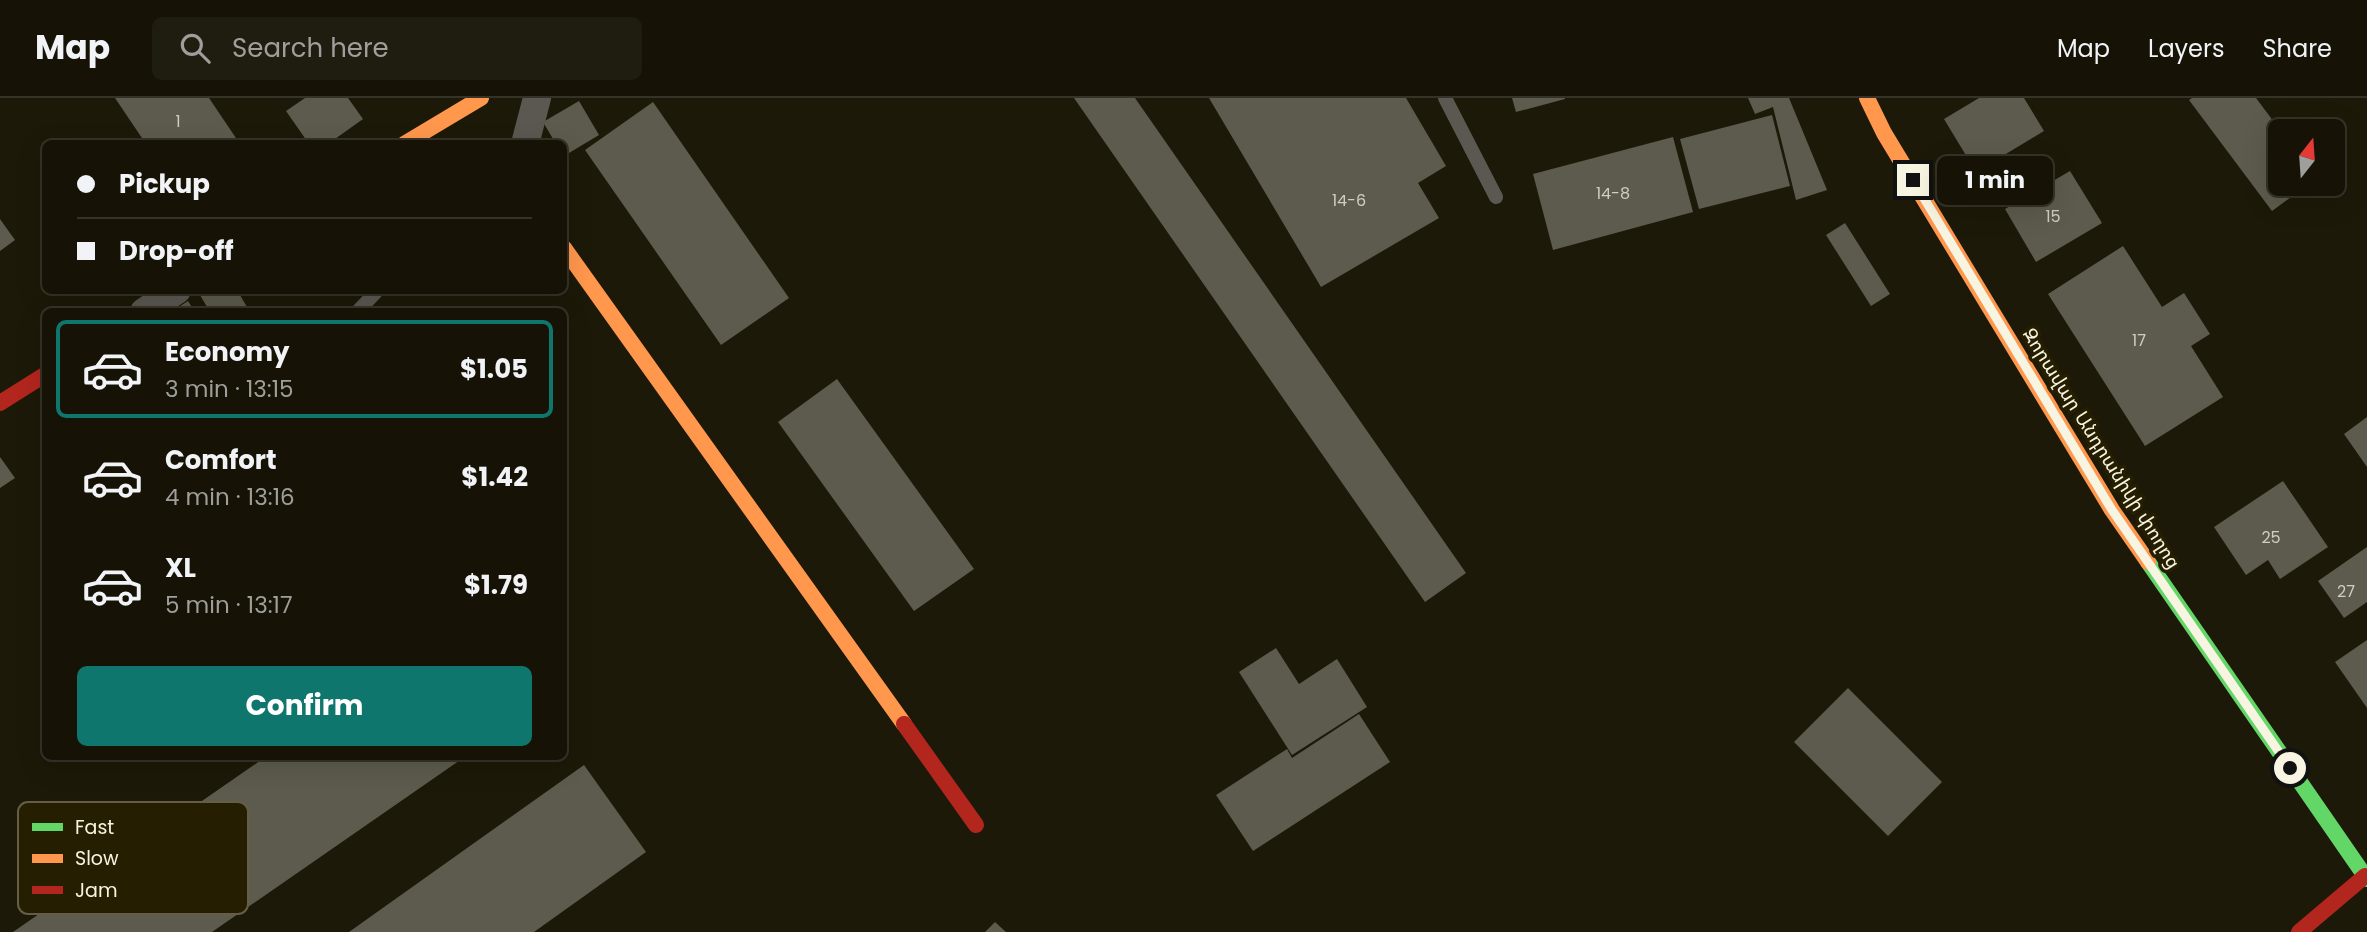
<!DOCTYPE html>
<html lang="en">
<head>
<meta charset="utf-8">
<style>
	body { margin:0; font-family:Poppins,"Noto Sans Armenian",sans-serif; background:#1f1c10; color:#f1f3f6; height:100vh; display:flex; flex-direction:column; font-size:26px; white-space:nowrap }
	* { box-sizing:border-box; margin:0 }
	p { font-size:23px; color:#9e9e9b }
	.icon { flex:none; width:38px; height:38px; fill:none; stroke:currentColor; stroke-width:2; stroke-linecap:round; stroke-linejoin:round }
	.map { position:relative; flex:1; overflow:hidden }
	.side { position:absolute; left:42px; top:210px; width:525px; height:452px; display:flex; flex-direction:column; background:#161306; border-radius:10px; box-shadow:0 7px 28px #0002,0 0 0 2px #353228 }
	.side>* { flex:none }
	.hud { position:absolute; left:42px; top:42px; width:525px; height:154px; border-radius:10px; box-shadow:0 7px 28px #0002,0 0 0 2px #353228; display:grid; align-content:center; height:154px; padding:0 35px; background:#161306 }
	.needle { width:46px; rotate:17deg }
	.fabs { position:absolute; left:2268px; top:21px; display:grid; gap:14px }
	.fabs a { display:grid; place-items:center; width:77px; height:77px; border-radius:10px; background:#161306; box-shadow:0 7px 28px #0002,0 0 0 2px #353228; font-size:35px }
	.end { position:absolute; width:32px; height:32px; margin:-16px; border:9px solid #f8f4e2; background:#111; box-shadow:0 0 0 4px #111 }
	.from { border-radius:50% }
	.bubble { position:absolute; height:49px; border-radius:10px; background:#161306; box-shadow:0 7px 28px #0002,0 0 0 2px #353228; font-size:23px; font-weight:700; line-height:49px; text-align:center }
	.hud b { display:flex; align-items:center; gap:24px; height:66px; font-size:26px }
	.hud b+b { border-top:2px solid #353228 }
	.hud i { width:18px; height:18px; background:#f1f3f6 }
	ul { padding:12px 0 0; list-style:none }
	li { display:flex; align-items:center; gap:21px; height:98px; margin:0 14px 10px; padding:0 21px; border:4px solid transparent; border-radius:10px }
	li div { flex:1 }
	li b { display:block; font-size:26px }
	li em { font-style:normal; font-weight:700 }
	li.on { border-color:#0f766e }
	li>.icon { width:63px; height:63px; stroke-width:1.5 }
	.action { display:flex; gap:14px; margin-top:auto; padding:14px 35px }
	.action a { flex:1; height:80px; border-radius:10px; background:#0f766e; color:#fff; font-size:28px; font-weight:700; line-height:80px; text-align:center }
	header { display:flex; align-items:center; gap:42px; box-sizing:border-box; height:98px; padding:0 35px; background:#161306; border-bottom:2px solid #353228 }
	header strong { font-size:33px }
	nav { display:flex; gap:38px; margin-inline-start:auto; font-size:24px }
	.search { width:490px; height:63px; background:#1f1c10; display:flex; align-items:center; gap:18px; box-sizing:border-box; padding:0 24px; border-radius:10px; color:#9e9e9b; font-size:26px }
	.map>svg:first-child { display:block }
</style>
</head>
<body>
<header>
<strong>Map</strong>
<div class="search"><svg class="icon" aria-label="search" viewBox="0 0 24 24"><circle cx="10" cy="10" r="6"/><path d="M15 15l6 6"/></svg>Search here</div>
<nav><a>Map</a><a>Layers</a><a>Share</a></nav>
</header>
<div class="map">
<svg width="2367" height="834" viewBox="0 0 2367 834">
	<rect width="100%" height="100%" fill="#1d1908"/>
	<path fill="#5c5b4d" d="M115,0H209L240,46H146Z
		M305,0H348L363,21L328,46H309L286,13Z
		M1074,0H1135L1466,475L1425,504Z
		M1209,0H1406L1446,68L1418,85L1439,120L1321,189Z
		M1512,0H1565V1L1516,14Z
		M1748,0H1789L1827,92L1796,102L1773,9L1755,16Z
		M1979,0H2024L2044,33L1976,74L1944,21Z
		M2192,0H2256L2280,32V86H2309L2272,113L2189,2Z
		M579,3L599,37L564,58V46H556L543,24Z
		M653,4L789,200L721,247L585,52Z
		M1772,17L1790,88L1699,111L1680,41Z
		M1673,39L1693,114L1553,152L1533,76Z
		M2070,73L2102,125L2036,164L2005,111Z
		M0,121L15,142L0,153Z
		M1845,125L1890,196L1871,208L1826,137Z
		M2123,148L2162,209L2184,195L2210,236L2191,248L2223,299L2145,348L2048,196Z
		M197,192H237L250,214H210Z
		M188,203L195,214H171Z
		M837,281L974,471L914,513L778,324Z
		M2367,319V369L2344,336Z
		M0,359L15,380L0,390Z
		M2283,383L2328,449L2280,481L2268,462L2246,477L2214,429Z
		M2367,449V504L2344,520L2318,483Z
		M2367,542V610L2335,564Z
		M1276,550L1299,586L1337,561L1367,609L1292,657L1239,574Z
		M1848,590L1942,684L1888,738L1794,644Z
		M1359,616L1390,664L1253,753L1216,697L1287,651L1292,660Z
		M267,658H466L212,834H13Z
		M584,667L646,754L534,834H349Z
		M995,824L1006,834H985Z"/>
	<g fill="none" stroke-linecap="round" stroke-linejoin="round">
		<path stroke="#5b5852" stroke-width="14" d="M1445,0L1496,99
			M357,214L378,192"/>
		<path stroke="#5b5852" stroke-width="28" d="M525,46L537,0
			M144,214L177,192"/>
		<path stroke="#63d668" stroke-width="16" d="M2148,464L2367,781"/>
		<path stroke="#ff974d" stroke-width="16" d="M1867,0L1884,35L2112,412L2148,464
			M404,46L481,0
			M564,150L904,626"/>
		<path stroke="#b3261e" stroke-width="16" d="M0,305L46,276
			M904,626L976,727
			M2299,834L2365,778"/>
	</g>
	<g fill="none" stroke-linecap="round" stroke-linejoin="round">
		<path stroke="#f8f4e2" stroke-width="9" d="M1913,82L2112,412L2290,670"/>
	</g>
	<g text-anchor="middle" stroke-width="7" stroke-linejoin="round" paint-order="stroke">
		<g font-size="16" fill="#d1cebd">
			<text x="178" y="29">1</text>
			<text x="1613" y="101">14-8</text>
			<text x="1349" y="108">14-6</text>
			<text x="2053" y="124">15</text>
			<text x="2139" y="248">17</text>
			<text x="2271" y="445">25</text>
			<text x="2346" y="499">27</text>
		</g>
		<g font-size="19" fill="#f8f4e2" stroke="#251e00">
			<text transform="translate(2102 350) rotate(58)" y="7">Զորավար Անդրանիկի փողոց</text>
		</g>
	</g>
	<rect x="18" y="704" width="230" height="112" rx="10" fill="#251e00" stroke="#645e44" stroke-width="2"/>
	<rect x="32" y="725" width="31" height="8" fill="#63d668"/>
	<rect x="32" y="756" width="31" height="9" fill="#ff974d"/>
	<rect x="32" y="788" width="31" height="8" fill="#b3261e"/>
	<g font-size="19" fill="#f8f4e2">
		<text x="75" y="736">Fast</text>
		<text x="75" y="767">Slow</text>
		<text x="75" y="799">Jam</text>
	</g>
</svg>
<div class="fabs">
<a><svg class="needle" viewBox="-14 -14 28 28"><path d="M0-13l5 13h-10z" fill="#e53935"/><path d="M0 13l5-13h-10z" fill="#9e9e9b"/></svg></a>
</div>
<i class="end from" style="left:2290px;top:670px"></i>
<i class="end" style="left:1913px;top:82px"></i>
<div class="bubble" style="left:1937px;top:58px;width:116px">1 min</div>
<div class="hud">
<b><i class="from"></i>Pickup</b>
<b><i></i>Drop-off</b>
</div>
<section class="side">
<ul>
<li class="on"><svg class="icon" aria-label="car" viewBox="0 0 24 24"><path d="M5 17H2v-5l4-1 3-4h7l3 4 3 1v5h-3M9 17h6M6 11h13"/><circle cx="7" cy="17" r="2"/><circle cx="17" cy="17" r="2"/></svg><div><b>Economy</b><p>3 min · 13:15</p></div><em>$1.05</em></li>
<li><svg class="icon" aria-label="car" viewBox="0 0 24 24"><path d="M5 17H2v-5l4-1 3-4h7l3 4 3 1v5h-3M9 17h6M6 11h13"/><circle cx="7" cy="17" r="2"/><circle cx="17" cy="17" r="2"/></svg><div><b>Comfort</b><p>4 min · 13:16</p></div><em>$1.42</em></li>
<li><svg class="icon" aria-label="car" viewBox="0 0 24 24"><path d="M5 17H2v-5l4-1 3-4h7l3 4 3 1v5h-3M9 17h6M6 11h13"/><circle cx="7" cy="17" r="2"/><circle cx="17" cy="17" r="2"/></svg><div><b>XL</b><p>5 min · 13:17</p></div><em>$1.79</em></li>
</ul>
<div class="action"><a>Confirm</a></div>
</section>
</div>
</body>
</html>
